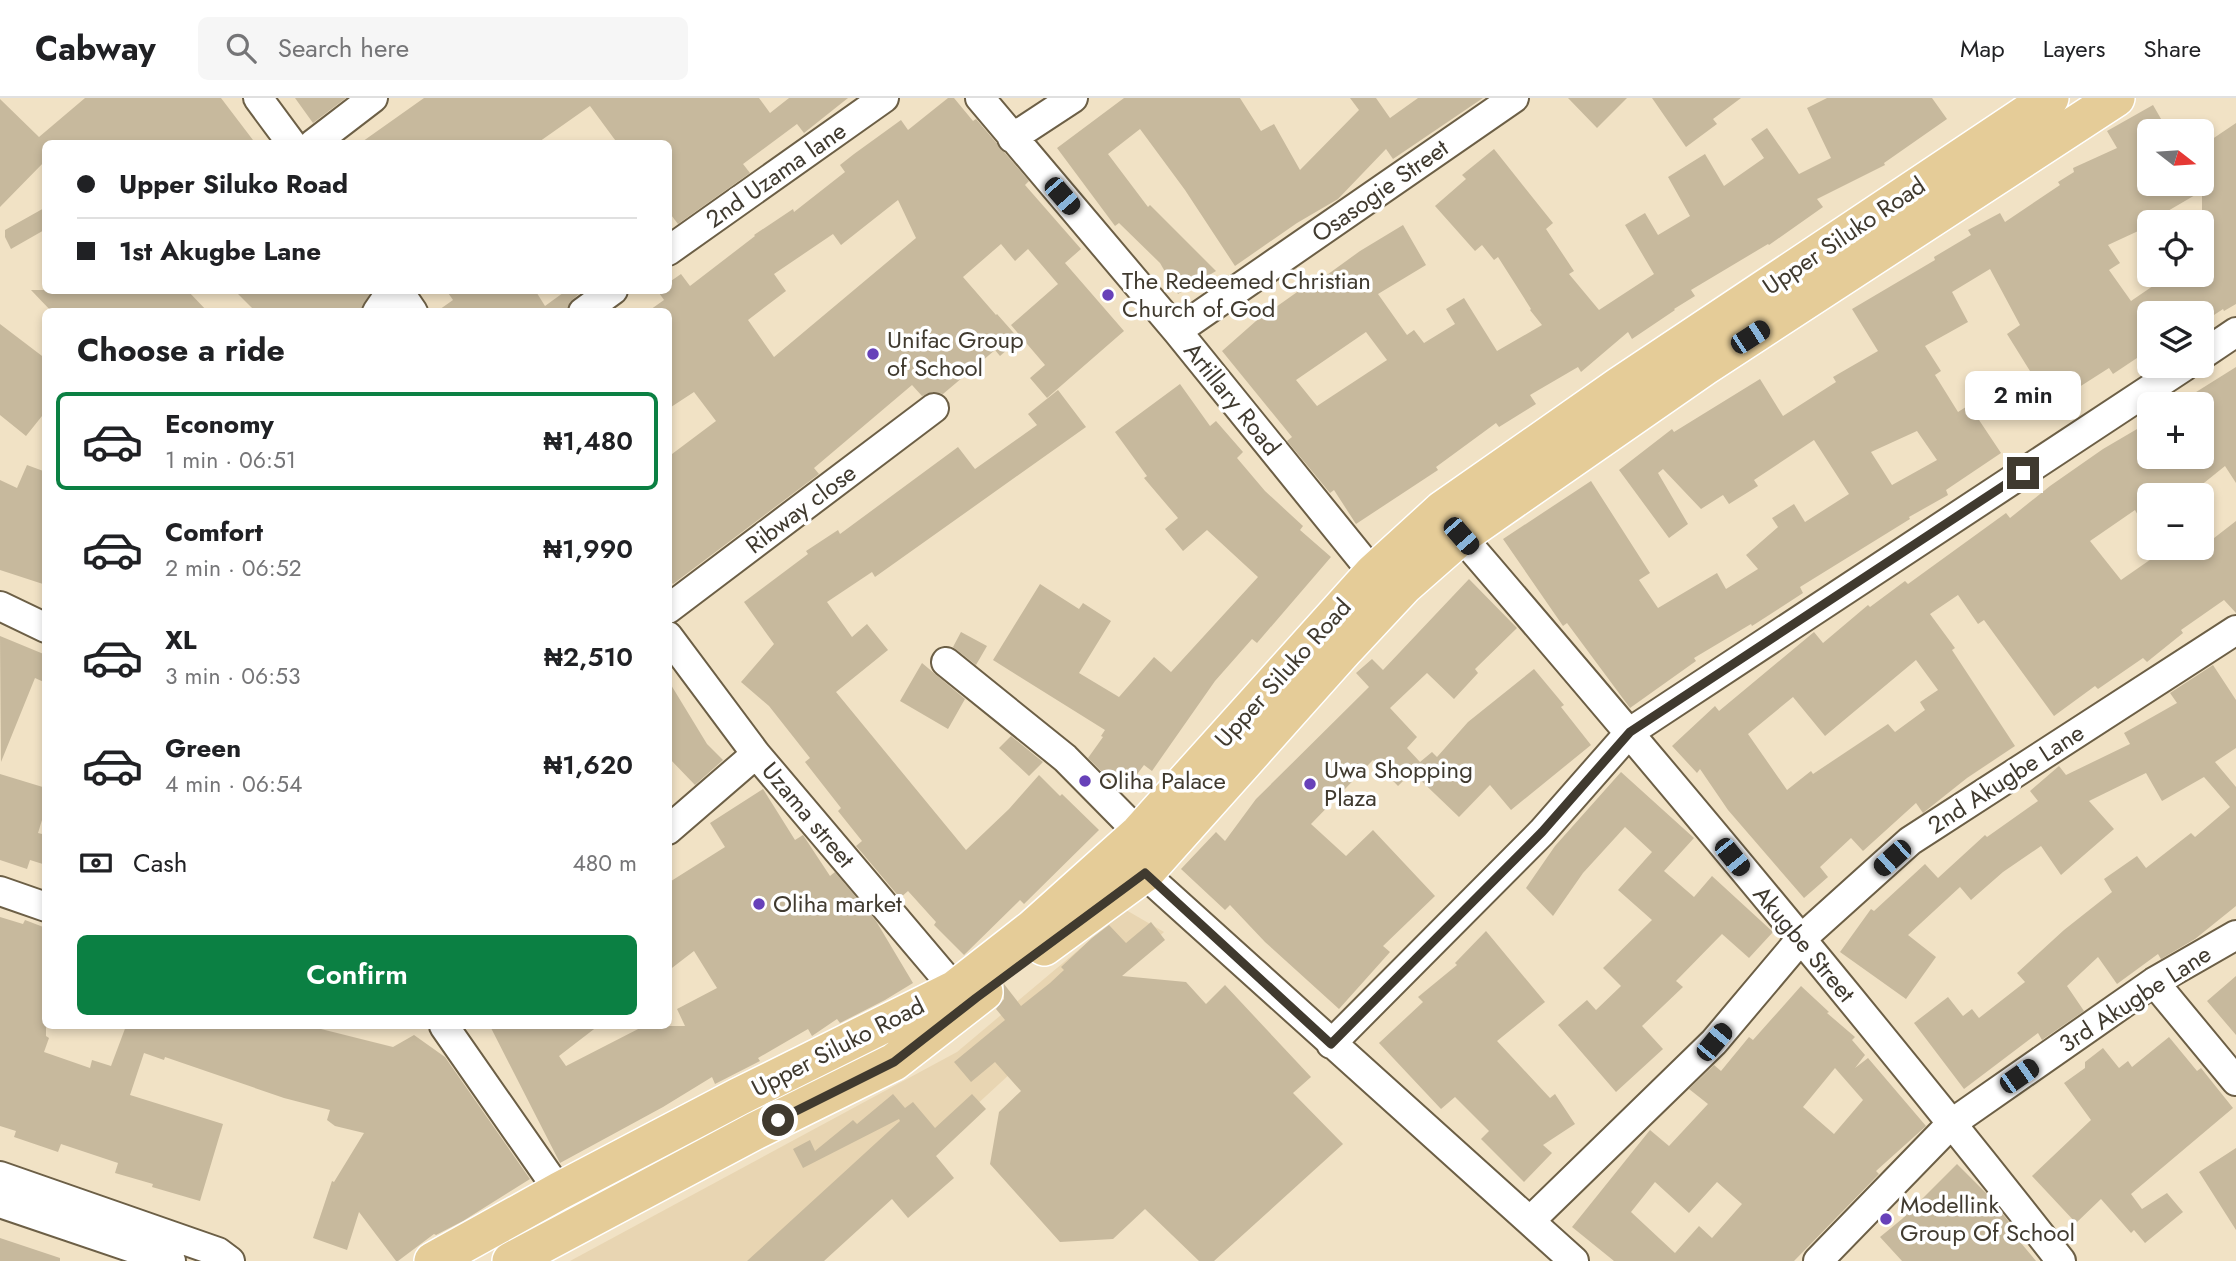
<!DOCTYPE html>
<html lang="en">
<head>
<meta charset="utf-8">
<style>
	body { margin:0; font-family:Jost,sans-serif; background:#f6f6f6; color:#202124; height:100vh; display:flex; flex-direction:column; font-size:26px; white-space:nowrap }
	* { box-sizing:border-box; margin:0 }
	p { font-size:23px; color:#757577 }
	.icon { flex:none; width:38px; height:38px; fill:none; stroke:currentColor; stroke-width:2; stroke-linecap:round; stroke-linejoin:round }
	.map { position:relative; flex:1; overflow:hidden }
	.sheet { position:absolute; left:42px; top:210px; width:630px; height:721px; display:flex; flex-direction:column; background:#fff; border-radius:10px; box-shadow:0 4px 10px #0003 }
	.sheet>* { flex:none }
	.guide { position:absolute; left:42px; top:42px; width:630px; height:154px; border-radius:10px; box-shadow:0 4px 10px #0003; display:grid; align-content:center; height:154px; padding:0 35px; background:#fff }
	.needle { width:46px; rotate:107deg }
	.controls { position:absolute; left:2137px; top:21px; display:grid; gap:14px }
	.controls a { display:grid; place-items:center; width:77px; height:77px; border-radius:10px; background:#fff; box-shadow:0 4px 10px #0003; font-size:35px }
	.end { position:absolute; width:32px; height:32px; margin:-16px; border:9px solid #403a2f; background:#fff; box-shadow:0 0 0 4px #fff }
	.from { border-radius:50% }
	.bubble { position:absolute; height:49px; border-radius:10px; background:#fff; box-shadow:0 4px 10px #0003; font-size:23px; font-weight:600; line-height:49px; text-align:center }
	.car { position:absolute; width:21px; height:42px; margin:-21px -10px; border-radius:9px; box-shadow:0 0 5px 2px #0007; background:linear-gradient(#222 24%,#8ab4d8 0 40%,#222 0 76%,#8ab4d8 0 86%,#222 0) }
	.guide b { display:flex; align-items:center; gap:24px; height:66px; font-size:26px }
	.guide b+b { border-top:2px solid #e0e0e0 }
	.guide i { width:18px; height:18px; background:#202124 }
	ul { padding:0; list-style:none }
	li { display:flex; align-items:center; gap:21px; height:98px; margin:0 14px 10px; padding:0 21px; border:4px solid transparent; border-radius:10px }
	li div { flex:1 }
	li b { display:block; font-size:26px }
	li em { font-style:normal; font-weight:600 }
	li.active { border-color:#0b8043 }
	li>.icon { width:63px; height:63px; stroke-width:1.5 }
	h2 { padding:0 35px; font-size:32px; line-height:84px }
	.pay { display:flex; align-items:center; gap:18px; height:77px; padding:0 35px; font-size:26px }
	.pay p { margin-inline-start:auto }
	.cta { display:flex; gap:14px; margin-top:auto; padding:14px 35px }
	.cta a { flex:1; height:80px; border-radius:10px; background:#0b8043; color:#fff; font-size:28px; font-weight:600; line-height:80px; text-align:center }
	header { display:flex; align-items:center; gap:42px; box-sizing:border-box; height:98px; padding:0 35px; background:#fff; border-bottom:2px solid #e0e0e0 }
	header strong { font-size:33px }
	nav { display:flex; gap:38px; margin-inline-start:auto; font-size:24px }
	.search { width:490px; height:63px; background:#f6f6f6; display:flex; align-items:center; gap:18px; box-sizing:border-box; padding:0 24px; border-radius:10px; color:#757577; font-size:26px }
	.map>svg:first-child { display:block }
</style>
</head>
<body>
<header>
<strong>Cabway</strong>
<div class="search"><svg class="icon" aria-label="search" viewBox="0 0 24 24"><circle cx="10" cy="10" r="6"/><path d="M15 15l6 6"/></svg>Search here</div>
<nav><a>Map</a><a>Layers</a><a>Share</a></nav>
</header>
<div class="map">
<svg width="2236" height="1163" viewBox="0 0 2236 1163">
	<rect width="100%" height="100%" fill="#f1e2c5"/>
	<path fill="#e8d5b2" d="M1126,812L1164,834L807,1163H570L957,954Z"/>
	<path fill="#c7b99d" fill-rule="evenodd" d="M85,0H221L256,46H46V62L0,109V1L39,39Z
		M295,0H346L313,25Z
		M424,0H759L770,15L789,0H848L804,35L797,26L743,66L750,75L678,126L668,113V46H618L590,8L536,46H359Z
		M948,0H954L973,23L976,21L1029,83L1025,87L1081,151L1065,165L1124,233L1047,300L1030,280L1045,267L1011,227L1058,186L1028,151L1015,163L1001,146L963,179L996,217L997,216L1019,241L1000,258L995,252L943,296L933,294L922,298L912,287L814,370L819,376L673,486L668,481V359L716,323L694,294L668,311V214H647L664,202L657,192H668V185L681,176L690,188L755,138L754,137L793,111L794,114L845,74L840,67L854,56L901,22L908,32ZM898,102L916,140L774,259L748,222L786,193L774,176L833,136L841,147Z
		M1124,0H1240L1261,33L1274,26L1300,72L1359,12L1350,0H1376L1390,20L1418,0H1483L1393,61L1386,51L1338,101L1297,125L1235,168L1185,92L1140,31L1108,56L1148,109L1150,107L1216,173L1178,196L1160,165L1119,125L1115,128L1057,50Z
		M1568,0H1627L1597,30Z
		M1652,0H1741L1713,21L1717,26L1686,49Z
		M1827,0H1932L1947,21L1884,65L1885,67L1817,101L1823,109L1769,147L1768,146L1691,192L1695,198L1674,211L1675,212L1632,241L1628,234L1581,274L1578,269L1530,297L1536,306L1499,329L1496,325L1436,369L1438,372L1356,426L1334,392L1330,395L1287,343L1292,339L1222,253L1256,223L1300,192L1302,195L1360,153L1403,127L1426,167L1378,196L1407,237L1414,232L1424,245L1455,226L1446,211L1464,200L1497,253L1542,227L1530,212L1531,211L1498,159L1494,162L1482,147L1475,153L1435,108L1466,81L1462,77L1494,51L1553,125L1546,131L1574,173L1569,176L1599,212L1654,176L1625,127L1645,115L1658,137L1690,118L1668,79L1705,56L1724,88L1764,60L1751,41L1767,30L1799,76L1831,60L1807,10ZM1366,234L1387,262L1317,308L1296,282Z
		M2153,7L2168,33H2149V86H2202V48L2236,25V206L2224,213L2223,211L2202,225V215H2149V252L2113,276L2109,270L2051,307L2007,236L2020,227L1990,171L1952,194L1968,224L1925,248L1941,273L1935,277L1958,314L1969,307L2001,355L1946,392L1948,397L1909,419L1910,421L1800,489L1803,495L1752,528L1751,526L1694,560L1696,563L1630,610L1567,525L1563,528L1503,441L1591,383L1650,475L1639,482L1658,510L1717,475L1726,491L1758,471L1746,457L1778,429L1772,420L1794,406L1805,424L1849,396L1814,342L1754,382L1758,388L1729,406L1723,397L1701,411L1663,371L1658,375L1688,426L1669,440L1619,372L1672,331L1674,334L1760,281L1783,318L1836,284L1833,279L1878,253L1852,211L1935,162L1934,159L1971,137L1968,132L2000,115L2005,124L2060,87L2058,84L2074,74L2073,70L2117,50L2107,33ZM2202,93V187L2177,177H2169L2131,203L2109,172L2120,165L2108,147L2149,128V124ZM1917,333L1937,362L1892,387L1871,354Z
		M46,109V131L11,151L5,139V132Z
		M31,192H187L208,214H52Z
		M234,192H372L360,214H256Z
		M446,192H535L545,208L567,192H584L573,201L567,214H436L453,202Z
		M0,226L46,261V313L26,338L0,317Z
		M2236,269V385L2225,368L2189,397H2149V437L2135,412L2090,443L2121,482L2167,450H2179L2187,461L2236,423V515L2224,502L2181,532L2183,535L2147,564L2143,560L2098,591L2095,588L2054,618L1984,522L1978,526L1958,497L1930,516L1955,550L1952,552L2015,648L1967,680L1923,715L1916,705L1863,753L1851,740L1820,769L1828,779L1804,800L1728,712L1700,671L1697,675L1672,648L1715,608L1719,613L1814,534L1823,545L1868,507L1870,509L1905,483L1908,486L2006,415L2010,420L2050,388L2103,351L2149,324V359H2202V306H2177ZM1916,562L1938,592L1920,604L1925,612L1895,634L1888,626L1813,676L1811,673L1787,692L1748,636L1793,599L1825,638Z
		M1180,286L1210,328L1216,323L1243,354L1237,360L1265,393L1303,428L1300,432L1331,459L1257,545L1252,541L1215,583L1152,673L1144,667L1126,691L1103,675L1088,660L1103,639L1101,638L1105,632L993,562L1040,486L1079,511L1083,505L1111,523L1079,575L1119,599L1154,559L1171,574L1258,479L1207,432L1183,453L1165,431L1178,420L1144,380L1147,378L1115,334Z
		M1058,292L1086,329L875,479L872,474L827,504L852,539L867,526L888,552L836,594L966,752L1009,711L1039,677L1060,698L1062,696L1099,732L1024,806L1020,802L964,857L934,827L936,824L908,793L900,800L863,756L856,748L862,743L838,713L841,710L805,664L810,660L769,608L741,584L774,546L744,504L808,456L806,453L838,432L840,436L958,349L975,371L1037,327L1028,316Z
		M27,367L46,374V487L0,472V382L17,390Z
		M1469,481L1517,530L1475,571L1478,575L1454,601L1427,575L1390,610L1417,639L1407,650L1420,664L1432,654L1437,659L1468,624L1534,571L1564,607L1561,609L1591,647L1511,712L1490,687L1459,719L1412,674L1398,688L1373,662L1311,726L1346,758L1373,732L1435,798L1383,848L1390,854L1339,911L1265,844L1230,807L1225,812L1181,771L1216,734L1225,743L1256,701L1369,589L1356,575L1372,561L1383,572Z
		M961,534L987,548L976,567L953,549Z
		M0,538L46,557V585L35,580L1,664Z
		M922,565L965,601L948,631L900,603Z
		M2213,567L2236,602V650L2215,664L2236,689V808L2195,841L2161,861L2158,856L2117,886L2098,859L2067,888L2084,913L2042,942L2038,935L1964,991L1914,925L1948,899L1963,918L1972,911L1979,920L2025,884L2017,875L2064,832L2112,794L2104,781L2137,758L2146,770L2191,735L2195,739L2230,709L2204,679L2162,703L2146,675L2089,703L2114,731L2061,777L2041,748L2003,774L1971,802L1960,789L1908,837L1936,859L1906,901L1840,854L1871,811L1874,813L1925,766L1938,780L1985,737L1987,739L2038,703L2030,693L2059,668L2066,677L2130,646L2124,635L2177,605L2170,595Z
		M668,582L707,646L723,662L695,687L668,659Z
		M1011,638L1043,664L1029,678L999,650Z
		M1621,674L1694,740L1664,773L1694,799L1712,778L1773,834L1749,860L1722,836L1676,883L1683,889L1642,928L1663,951L1616,994L1558,927L1587,902L1596,912L1621,888L1603,870L1652,822L1618,792L1652,754L1625,729L1583,775L1553,818L1526,790L1555,748Z
		M0,676L46,690V709L38,735L46,737V767L30,762L27,771L0,762Z
		M763,691L795,742L803,737L830,778L835,774L876,823L913,885L885,902L840,925L837,921L812,938L808,931L758,960L760,963L715,986L712,979L663,1009L560,1065L490,928H598L559,958L566,968L644,928H685L677,911L717,890L694,853L668,873V785L725,749L710,725Z
		M0,819L23,826L25,822L46,830V938L49,940L44,954L90,970L92,962L111,968L126,928H309L393,949L414,937L445,959L530,1081L463,1123L436,1137L434,1136L398,1163H396L359,1114L347,1152L313,1140L332,1083L334,1084L364,1035L335,1028L327,1022L330,1012L284,1000L165,959L164,962L144,955L130,997L223,1026L200,1103L152,1089L153,1086L115,1075L118,1065L61,1046L58,1054L14,1039L16,1033L0,1028Z
		M1151,824L1165,842L1122,878L1186,884L1206,906L1225,887L1311,979L1293,995L1343,1046L1214,1163H1199L1145,1111L1113,1141L1060,1144L990,1066L999,1014L1021,993L995,964L971,984L954,964L1005,922L996,911L1004,901V886L1021,908L1050,885L1064,872L1061,869L1092,840L1109,827L1126,845Z
		M1486,833L1545,904L1497,943L1550,1000L1555,996L1575,1026L1543,1047L1552,1055L1524,1084L1481,1041L1489,1033L1455,999L1441,1011L1379,945L1423,904L1418,899L1457,867L1455,865Z
		M2236,878V937L2207,903Z
		M1801,888L1829,914L1827,915L1855,939L1852,942L1865,957L1855,970L1868,960L1926,1028L1876,1073L1879,1076L1794,1163H1614L1572,1129L1650,1032L1669,1048L1708,1006L1689,991L1714,967L1721,973L1749,939L1753,942ZM1835,970L1863,1002L1834,1036L1803,1009ZM1655,1084L1689,1115L1717,1084L1742,1106L1712,1140L1699,1128L1675,1155L1631,1114Z
		M2169,939L2197,973L2201,970L2233,1010L2131,1096L2142,1111L2167,1095L2183,1114L2145,1145L2134,1132L2131,1135L2101,1101L2076,1125L2032,1078L2091,1022L2064,985L2085,970V964L2103,950L2119,970L2128,963L2132,969Z
		M893,996L905,1010L913,1004L935,1030L972,996L986,1011L936,1058L954,1080L908,1120L892,1101L824,1163H747L900,1023L899,1021L803,1070L793,1051L810,1042L815,1053L853,1022L857,1026Z
		M2236,1050V1132L2199,1074Z
		M1957,1066L1987,1096L2013,1129L2010,1132L2036,1163H1902L1880,1139L1902,1121Z
		M0,1140L60,1160V1163H0Z"/>
	<g fill="none" stroke-linecap="round" stroke-linejoin="round">
		<defs>
			<path id="minor" d="M258,0L292,46
				M980,0L1177,233L1373,475
				M1012,40L1073,0
				M313,46L373,0
				M668,153L884,0
				M398,192L413,214
				M377,214L392,192
				M583,214L613,192
				M1177,233L1514,0
				M2202,257L2236,234
				M1461,438C1665,675 1867,916 2061,1163
				M0,508L46,530
				M668,511L934,310
				M668,538L756,656L955,891
				M946,564L1065,660L1139,735
				M668,732L756,656
				M1129,762L1574,1163
				M0,793L46,809
				M2154,884L2236,983
				M444,928L559,1093
				M1331,946L1542,734L1630,634L2185,268
				M0,1078L218,1154L230,1163
				M0,1105L171,1163
				M1531,1122L1714,944L1800,842L1910,743L2236,532
				M1818,1163L1952,1025L2154,884L2236,837"/>
			<path id="major" d="M1044,849L1145,775L1346,550L1404,488L1461,438L1704,269L2116,0
				M433,1163L559,1093L738,999L955,891L1033,830L1139,735L1373,475L1442,412L1619,288L2050,0
				M511,1163L755,1033L894,964L984,894"/>
		</defs>
		<use href="#minor" stroke="#6c5f46" stroke-width="32"/>
		<use href="#major" stroke="#fff" stroke-width="40"/>
		<use href="#minor" stroke="#fff" stroke-width="28"/>
		<use href="#major" stroke="#e5cc98" stroke-width="37"/>
	</g>
	<g fill="none" stroke-linecap="round" stroke-linejoin="round">
		<path stroke="#403a2f" stroke-width="9" d="M778,1022L894,964L976,900L1145,775L1331,946L1542,734L1630,634L2023,375"/>
	</g>
	<g fill="#6741b9" stroke="#fff" stroke-width="2.5">
		<circle cx="1108" cy="197" r="7"/>
		<circle cx="873" cy="256" r="7"/>
		<circle cx="1085" cy="683" r="7"/>
		<circle cx="1310" cy="686" r="7"/>
		<circle cx="759" cy="806" r="7"/>
		<circle cx="1886" cy="1121" r="7"/>
	</g>
	<g text-anchor="middle" stroke-width="7" stroke-linejoin="round" paint-order="stroke">
		<g font-size="24" fill="#403a2f" stroke="#fff">
			<text transform="translate(776 77) rotate(-35)" y="8">2nd Uzama lane</text>
			<text transform="translate(1380 93) rotate(-35)" y="8">Osasogie Street</text>
			<text transform="translate(1844 138) rotate(-34)" y="8">Upper Siluko Road</text>
			<text transform="translate(1232 301) rotate(51)" y="8">Artillary Road</text>
			<text transform="translate(801 411) rotate(-37)" y="8">Ribway close</text>
			<text transform="translate(1283 575) rotate(-48)" y="8">Upper Siluko Road</text>
			<text transform="translate(2006 681) rotate(-33)" y="8">2nd Akugbe Lane</text>
			<text transform="translate(808 717) rotate(50)" y="8">Uzama street</text>
			<text transform="translate(1804 846) rotate(50)" y="8">Akugbe Street</text>
			<text transform="translate(2135 901) rotate(-33)" y="8">3rd Akugbe Lane</text>
			<text transform="translate(838 949) rotate(-27)" y="8">Upper Siluko Road</text>
		</g>
		<g font-size="24" fill="#403a2f" stroke="#fff" text-anchor="start">
			<text x="1122" y="191">The Redeemed Christian<tspan x="1122" dy="28">Church of God</tspan></text>
			<text x="887" y="250">Unifac Group<tspan x="887" dy="28">of School</tspan></text>
			<text x="1324" y="680">Uwa Shopping<tspan x="1324" dy="28">Plaza</tspan></text>
			<text x="1099" y="691">Oliha Palace</text>
			<text x="773" y="814">Oliha market</text>
			<text x="1900" y="1115">Modellink<tspan x="1900" dy="28">Group Of School</tspan></text>
		</g>
	</g>
</svg>
<div class="controls">
<a><svg class="needle" viewBox="-14 -14 28 28"><path d="M0-13l5 13h-10z" fill="#e53935"/><path d="M0 13l5-13h-10z" fill="#757577"/></svg></a>
<a><svg class="icon" aria-label="locate" viewBox="0 0 24 24"><circle cx="12" cy="12" r="6"/><path d="M12 2v4M12 18v4M2 12h4M18 12h4"/></svg></a>
<a><svg class="icon" aria-label="layers" viewBox="0 0 24 24"><path d="M12 4l9 5-9 5-9-5zM3 14l9 5 9-5"/></svg></a>
<a>+</a>
<a>−</a>
</div>
<i class="end from" style="left:778px;top:1022px"></i>
<i class="end" style="left:2023px;top:375px"></i>
<div class="bubble" style="left:1965px;top:273px;width:116px">2 min</div>
<i class="car" style="left:1062px;top:98px;rotate:139deg"></i>
<i class="car" style="left:1750px;top:239px;rotate:57deg"></i>
<i class="car" style="left:1461px;top:438px;rotate:139deg"></i>
<i class="car" style="left:1732px;top:759px;rotate:141deg"></i>
<i class="car" style="left:1892px;top:760px;rotate:228deg"></i>
<i class="car" style="left:1714px;top:944px;rotate:40deg"></i>
<i class="car" style="left:2019px;top:978px;rotate:55deg"></i>
<div class="guide">
<b><i class="from"></i>Upper Siluko Road</b>
<b><i></i>1st Akugbe Lane</b>
</div>
<section class="sheet">
<h2>Choose a ride</h2>
<ul>
<li class="active"><svg class="icon" aria-label="car" viewBox="0 0 24 24"><path d="M5 17H2v-5l4-1 3-4h7l3 4 3 1v5h-3M9 17h6M6 11h13"/><circle cx="7" cy="17" r="2"/><circle cx="17" cy="17" r="2"/></svg><div><b>Economy</b><p>1 min · 06:51</p></div><em>₦1,480</em></li>
<li><svg class="icon" aria-label="car" viewBox="0 0 24 24"><path d="M5 17H2v-5l4-1 3-4h7l3 4 3 1v5h-3M9 17h6M6 11h13"/><circle cx="7" cy="17" r="2"/><circle cx="17" cy="17" r="2"/></svg><div><b>Comfort</b><p>2 min · 06:52</p></div><em>₦1,990</em></li>
<li><svg class="icon" aria-label="car" viewBox="0 0 24 24"><path d="M5 17H2v-5l4-1 3-4h7l3 4 3 1v5h-3M9 17h6M6 11h13"/><circle cx="7" cy="17" r="2"/><circle cx="17" cy="17" r="2"/></svg><div><b>XL</b><p>3 min · 06:53</p></div><em>₦2,510</em></li>
<li><svg class="icon" aria-label="car" viewBox="0 0 24 24"><path d="M5 17H2v-5l4-1 3-4h7l3 4 3 1v5h-3M9 17h6M6 11h13"/><circle cx="7" cy="17" r="2"/><circle cx="17" cy="17" r="2"/></svg><div><b>Green</b><p>4 min · 06:54</p></div><em>₦1,620</em></li>
</ul>
<div class="pay"><svg class="icon" aria-label="cash" viewBox="0 0 24 24"><path d="M3 7h18v10H3z"/><circle cx="12" cy="12" r="2"/></svg>Cash<p>480 m</p></div>
<div class="cta"><a>Confirm</a></div>
</section>
</div>
</body>
</html>
